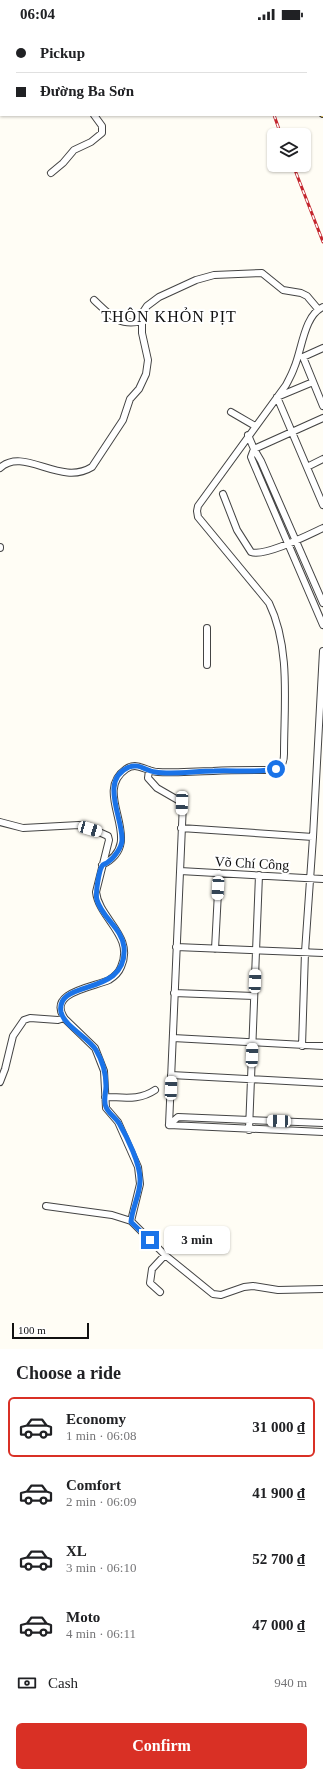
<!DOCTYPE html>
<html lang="en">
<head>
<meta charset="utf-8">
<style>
	body { margin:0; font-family:Georgia,serif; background:#f6f6f6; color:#202124; height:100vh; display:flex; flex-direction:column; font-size:15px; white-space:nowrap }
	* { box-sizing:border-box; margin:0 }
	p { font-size:13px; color:#757577 }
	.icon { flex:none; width:22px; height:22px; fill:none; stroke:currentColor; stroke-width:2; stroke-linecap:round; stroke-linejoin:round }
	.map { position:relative; height:1321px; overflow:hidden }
	.details { display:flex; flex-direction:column; background:#fff; flex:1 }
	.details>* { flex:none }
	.guide { position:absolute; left:0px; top:0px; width:323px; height:88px; box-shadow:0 1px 3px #0004; display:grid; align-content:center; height:88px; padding:0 16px; background:#fff }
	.tools { position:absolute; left:267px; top:100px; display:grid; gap:8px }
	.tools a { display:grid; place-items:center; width:44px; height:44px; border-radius:6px; background:#fff; box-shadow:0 1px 3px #0004; font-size:20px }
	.scale { position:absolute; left:12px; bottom:10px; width:77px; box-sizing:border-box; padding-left:4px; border:2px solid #111; border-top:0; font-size:11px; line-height:14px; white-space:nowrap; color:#111; -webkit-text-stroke:3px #fff; paint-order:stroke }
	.end { position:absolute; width:18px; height:18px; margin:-9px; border:5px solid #1a73e8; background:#fff; box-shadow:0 0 0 2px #fff }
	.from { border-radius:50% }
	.bubble { position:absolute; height:28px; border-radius:6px; background:#fff; box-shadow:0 1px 3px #0004; font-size:13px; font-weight:600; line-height:28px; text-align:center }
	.car { position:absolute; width:12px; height:24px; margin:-12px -6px; border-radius:5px; box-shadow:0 0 3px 1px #0007; background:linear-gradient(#fff 24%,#345 0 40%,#fff 0 76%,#345 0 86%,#fff 0) }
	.guide b { display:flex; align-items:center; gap:14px; height:38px; font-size:15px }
	.guide b+b { border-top:1px solid #e0e0e0 }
	.guide i { width:10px; height:10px; background:#202124 }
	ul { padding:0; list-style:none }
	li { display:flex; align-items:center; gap:12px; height:60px; margin:0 8px 6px; padding:0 8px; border:2px solid transparent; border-radius:6px }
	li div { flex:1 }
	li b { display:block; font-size:15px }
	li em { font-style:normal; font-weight:600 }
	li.on { border-color:#d93025 }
	li>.icon { width:36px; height:36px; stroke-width:1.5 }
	h2 { padding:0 16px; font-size:18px; line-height:48px }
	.pay { display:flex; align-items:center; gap:10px; height:44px; padding:0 16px; font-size:15px }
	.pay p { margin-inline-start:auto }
	.primary-button { display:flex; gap:8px; margin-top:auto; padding:8px 16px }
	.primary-button a { flex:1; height:46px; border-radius:6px; background:#d93025; color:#fff; font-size:16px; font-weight:600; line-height:46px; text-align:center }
	.status { display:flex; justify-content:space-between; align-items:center; height:28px; padding:0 20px; background:#fff; direction:ltr }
	.status svg { height:11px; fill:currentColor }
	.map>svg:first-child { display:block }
</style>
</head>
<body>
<div class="status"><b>06:04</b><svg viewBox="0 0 49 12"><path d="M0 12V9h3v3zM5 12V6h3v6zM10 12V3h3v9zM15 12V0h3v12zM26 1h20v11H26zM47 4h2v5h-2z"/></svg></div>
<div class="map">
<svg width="323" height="1321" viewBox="0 0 323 1321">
	<rect width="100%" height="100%" fill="#fffdf5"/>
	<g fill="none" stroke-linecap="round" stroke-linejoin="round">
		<defs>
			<path id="minor" d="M140,0L141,1
				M114,1V0
				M0,81L1,80
				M51,145L63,135L74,122L91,114L102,105V98L94,87
				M94,272C110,287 119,299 142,293
				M323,320L303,329L323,378
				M313,354L277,369L323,477
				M231,384L255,398
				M248,407L254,421L261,433L323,575
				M254,421L251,429L253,434L323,597
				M254,421L323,390
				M307,439L323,431
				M0,440C24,418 60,459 92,439L123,392L130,371L139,361L146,346L148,332L142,305V295L143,284L147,278L159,269L196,252L214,247L262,245L283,262L301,265L307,268L318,281
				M223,466L237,502L251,524C265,529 308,507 323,500
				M0,519V520
				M207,600V637
				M149,742L148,750L157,760L183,775L169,1097
				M0,794L23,800L79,797L99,804L108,808L109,812L96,864C99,891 135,908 121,939C119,944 114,949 109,952C94,959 46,964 65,991L95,1020L104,1043L106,1080L118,1094L138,1139L140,1156L131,1193
				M181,800L313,809
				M102,837C149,814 90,766 126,741C138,733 146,744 158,744C176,745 194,743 213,743C232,742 252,742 271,742C281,740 284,736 284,726C284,677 291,620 269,575L198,489L197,483L198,478L286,357C289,351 292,346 294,340C302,322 304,287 323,279
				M180,843L323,851
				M176,919L323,925
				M215,921L219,845
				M174,965L254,968
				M173,1010L323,1018
				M302,1018L305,924L313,809L323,623
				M171,1047L323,1055
				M0,1054L5,1041L13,1008L24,992L30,990L58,992L64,990
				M105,1069C123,1069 139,1073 155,1062
				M169,1097L178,1089L323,1095
				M169,1097L323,1104
				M249,1102L259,847
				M46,1178L112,1187L131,1193L165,1227L213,1266L221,1267L244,1259L253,1258L278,1262L323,1261
				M160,1264L150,1255L152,1241L165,1227"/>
			<path id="major" d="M221,0L223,1
				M322,83L323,85"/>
		</defs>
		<use href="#minor" stroke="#444" stroke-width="8"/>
		<use href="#major" stroke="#222" stroke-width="10"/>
		<use href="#minor" stroke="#fff" stroke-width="6"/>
		<use href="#major" stroke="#f9d66b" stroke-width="8"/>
		<defs>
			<path id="rail" d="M240,0V1
				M274,87L281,107
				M293,137L323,214"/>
		</defs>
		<use href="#rail" stroke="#c4262e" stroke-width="3"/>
		<use href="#rail" stroke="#fff" stroke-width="1.5" stroke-dasharray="4.5" stroke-linecap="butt"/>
	</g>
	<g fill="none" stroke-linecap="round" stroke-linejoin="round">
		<path stroke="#1a73e8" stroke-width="5" d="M150,1212L131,1194C132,1180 140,1167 140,1153C141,1137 127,1109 119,1095C115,1089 108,1085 106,1079C103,1073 106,1065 106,1058C106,1046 102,1032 96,1022C89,1010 64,998 61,984C55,950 128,970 124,919C122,900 102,890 97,872C95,866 99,843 102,838C103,836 106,836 108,834C114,830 122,819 122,812C123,790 99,752 129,739C140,735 145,743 155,744C174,747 195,743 214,743C234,742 257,745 276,741"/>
	</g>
	<g text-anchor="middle" stroke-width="4" stroke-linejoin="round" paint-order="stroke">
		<g font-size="14" fill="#111" stroke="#fff">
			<text transform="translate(252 835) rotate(3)" y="5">Võ Chí Công</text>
		</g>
		<g font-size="16" letter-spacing="1" fill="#111" stroke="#fff">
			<text x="169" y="294">THÔN KHỎN PỊT</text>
		</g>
	</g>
</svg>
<div class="tools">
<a><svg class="icon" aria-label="layers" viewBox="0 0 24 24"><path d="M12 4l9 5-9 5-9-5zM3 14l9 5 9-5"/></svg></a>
</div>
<div class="scale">100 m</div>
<i class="end from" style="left:276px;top:741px"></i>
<i class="end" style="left:150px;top:1212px"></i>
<div class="bubble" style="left:164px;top:1198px;width:66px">3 min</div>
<i class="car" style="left:182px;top:775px;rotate:182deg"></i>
<i class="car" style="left:90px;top:801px;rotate:106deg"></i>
<i class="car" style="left:218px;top:860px;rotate:183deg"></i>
<i class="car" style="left:255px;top:953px;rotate:2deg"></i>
<i class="car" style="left:252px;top:1027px;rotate:2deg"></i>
<i class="car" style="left:171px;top:1060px;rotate:2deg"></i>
<i class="car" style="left:279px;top:1093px;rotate:272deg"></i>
<div class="guide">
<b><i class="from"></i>Pickup</b>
<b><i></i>Đường Ba Sơn</b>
</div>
</div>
<section class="details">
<h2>Choose a ride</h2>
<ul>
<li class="on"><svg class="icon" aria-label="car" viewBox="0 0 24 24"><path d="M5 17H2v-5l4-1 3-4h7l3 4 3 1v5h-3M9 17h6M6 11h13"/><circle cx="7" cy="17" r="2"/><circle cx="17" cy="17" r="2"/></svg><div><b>Economy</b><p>1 min · 06:08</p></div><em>31 000 ₫</em></li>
<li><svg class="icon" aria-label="car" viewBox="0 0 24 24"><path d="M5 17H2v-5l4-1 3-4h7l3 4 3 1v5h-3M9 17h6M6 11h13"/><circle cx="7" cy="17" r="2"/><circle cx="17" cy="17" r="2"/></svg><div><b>Comfort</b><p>2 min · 06:09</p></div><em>41 900 ₫</em></li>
<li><svg class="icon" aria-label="car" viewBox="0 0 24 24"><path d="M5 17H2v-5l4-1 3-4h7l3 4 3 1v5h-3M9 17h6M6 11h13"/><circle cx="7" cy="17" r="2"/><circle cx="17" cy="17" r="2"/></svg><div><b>XL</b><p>3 min · 06:10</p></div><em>52 700 ₫</em></li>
<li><svg class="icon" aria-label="car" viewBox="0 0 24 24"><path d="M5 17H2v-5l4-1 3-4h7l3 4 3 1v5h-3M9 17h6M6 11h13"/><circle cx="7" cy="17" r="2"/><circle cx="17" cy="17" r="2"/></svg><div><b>Moto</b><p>4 min · 06:11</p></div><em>47 000 ₫</em></li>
</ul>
<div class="pay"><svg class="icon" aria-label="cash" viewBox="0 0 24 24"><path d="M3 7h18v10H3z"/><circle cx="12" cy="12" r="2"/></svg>Cash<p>940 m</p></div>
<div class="primary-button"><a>Confirm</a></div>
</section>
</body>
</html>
